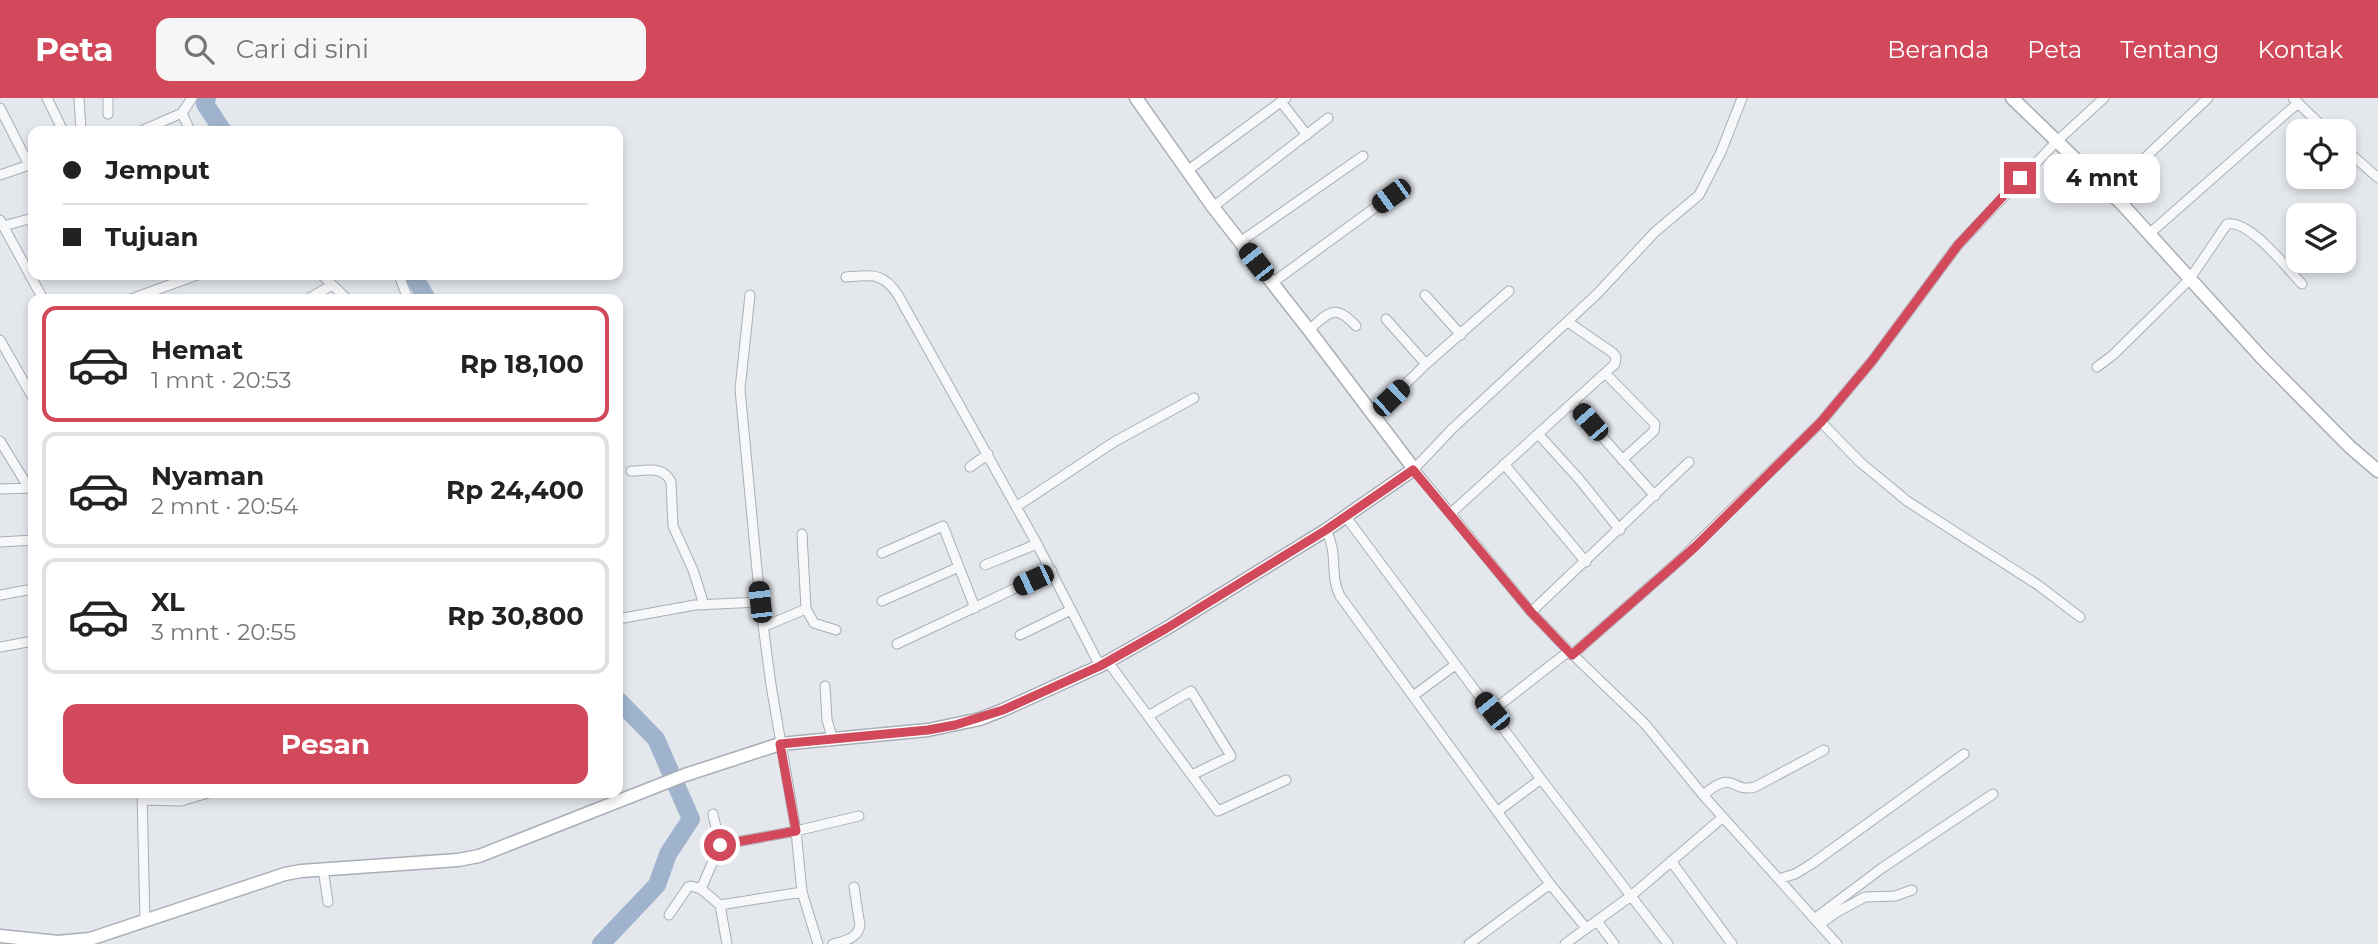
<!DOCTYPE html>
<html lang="id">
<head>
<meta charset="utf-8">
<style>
	body { margin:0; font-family:Montserrat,sans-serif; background:#f6f6f6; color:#222; height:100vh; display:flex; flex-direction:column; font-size:26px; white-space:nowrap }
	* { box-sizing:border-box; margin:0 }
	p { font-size:23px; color:#767676 }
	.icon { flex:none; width:38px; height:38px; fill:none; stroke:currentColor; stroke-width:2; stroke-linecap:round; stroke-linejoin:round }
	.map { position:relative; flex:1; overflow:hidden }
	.drawer { position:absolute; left:28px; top:196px; width:595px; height:504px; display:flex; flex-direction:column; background:#fff; border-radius:14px; box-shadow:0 4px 10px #0003 }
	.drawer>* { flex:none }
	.banner { position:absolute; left:28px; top:28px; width:595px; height:154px; border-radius:14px; box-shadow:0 4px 10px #0003; display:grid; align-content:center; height:154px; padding:0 35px; background:#fff }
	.buttons { position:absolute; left:2286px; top:21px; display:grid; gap:14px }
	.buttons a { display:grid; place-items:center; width:70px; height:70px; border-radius:14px; background:#fff; box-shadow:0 4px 10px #0003; font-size:35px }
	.end { position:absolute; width:32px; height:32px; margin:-16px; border:9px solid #d1495b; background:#fff; box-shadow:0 0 0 4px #fff }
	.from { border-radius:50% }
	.bubble { position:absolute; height:49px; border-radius:14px; background:#fff; box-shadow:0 4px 10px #0003; font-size:23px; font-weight:700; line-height:49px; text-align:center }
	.car { position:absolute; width:21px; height:42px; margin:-21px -10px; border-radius:9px; box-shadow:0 0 5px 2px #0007; background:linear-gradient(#222 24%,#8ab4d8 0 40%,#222 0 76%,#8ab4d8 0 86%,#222 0) }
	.banner b { display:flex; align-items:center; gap:24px; height:66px; font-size:26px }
	.banner b+b { border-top:2px solid #e0e0e0 }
	.banner i { width:18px; height:18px; background:#222 }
	ul { padding:12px 0 0; list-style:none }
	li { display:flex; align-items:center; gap:21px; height:116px; margin:0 14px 10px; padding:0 21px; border:4px solid #e0e0e0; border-radius:14px }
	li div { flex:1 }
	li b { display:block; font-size:26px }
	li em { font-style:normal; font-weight:700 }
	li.current { border-color:#d1495b }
	li>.icon { width:63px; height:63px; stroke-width:1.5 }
	.cta { display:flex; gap:14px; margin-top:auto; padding:14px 35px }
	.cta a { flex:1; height:80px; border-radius:14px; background:#d1495b; color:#fff; font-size:28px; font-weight:700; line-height:80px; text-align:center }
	header { display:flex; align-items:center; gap:42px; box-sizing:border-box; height:98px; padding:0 35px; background:#d1495b; color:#fff }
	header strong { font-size:33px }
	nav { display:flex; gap:38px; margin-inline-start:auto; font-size:24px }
	.search { width:490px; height:63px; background:#f6f6f6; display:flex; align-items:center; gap:18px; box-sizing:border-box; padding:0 24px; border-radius:14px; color:#767676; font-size:26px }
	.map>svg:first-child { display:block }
</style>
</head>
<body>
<header>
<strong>Peta</strong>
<div class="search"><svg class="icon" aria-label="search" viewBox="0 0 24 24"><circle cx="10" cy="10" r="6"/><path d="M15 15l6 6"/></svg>Cari di sini</div>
<nav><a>Beranda</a><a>Peta</a><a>Tentang</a><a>Kontak</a></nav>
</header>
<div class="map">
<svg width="2378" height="846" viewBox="0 0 2378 846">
	<rect width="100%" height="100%" fill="#e4e7ec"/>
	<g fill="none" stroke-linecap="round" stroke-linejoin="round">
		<path stroke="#9fb4cc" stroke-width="18" d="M207,0L205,6L223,33
			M413,177L427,201
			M601,846L657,787L668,756L691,721L656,641L618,602"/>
		<defs>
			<path id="street" d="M47,0L63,33
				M79,0L81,33
				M108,0V16
				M1742,0L1721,54L1699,97L1655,134L1597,196L1452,331L1414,371L1531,514L1569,553L1645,626L1703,697L1837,846
				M2293,0L2327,33
				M1281,4L1307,37
				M0,10L29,67
				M182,15L192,0
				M141,33L182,15L190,33
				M2343,49L2378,80
				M1187,73L1286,0
				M0,77L32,66
				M2109,94L2208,0
				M1213,109L1328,20
				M0,122L43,201
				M3,128L33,120
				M2149,136L2298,5
				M1240,144L1363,58
				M322,177L347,201
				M399,177L408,201
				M846,179C872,177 883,174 898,197L1037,446L1100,568
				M1272,185L1391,98
				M750,197L740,291L760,504L771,587L796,733L802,794L818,846
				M1425,197L1461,237
				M131,201L197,177
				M308,201L332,187
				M1386,221L1426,266
				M1309,232C1329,214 1335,205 1356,228
				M0,242L33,300
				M2097,269L2113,257L2189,182L2227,126C2249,121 2287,170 2302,186
				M1606,276L1655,326L1654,333L1622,362
				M1573,306L1655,398
				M1374,317L1426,266L1509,193
				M1821,324L1860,364L1907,403L2038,487L2080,519
				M1539,337L1579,381L1620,432
				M0,343L29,390
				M1504,366L1586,464
				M970,369L988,356
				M631,373C647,373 663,367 671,384L673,428L693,472L704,507
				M0,391L32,390
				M1016,409L1114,344L1194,300
				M1451,415L1615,266L1616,259L1613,255L1568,224
				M1346,419L1541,681L1631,798L1565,846
				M1326,432C1339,457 1329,477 1340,498L1550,786L1586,830
				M0,444L33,442
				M882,455L943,428L975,510
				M985,467L1037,446
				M0,497L33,491
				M882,503L959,469
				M806,511L814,525L836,532
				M1531,514L1689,364
				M618,521L695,507L760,504
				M765,528L806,511L802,436
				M1020,537L1071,512
				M897,546L1052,473
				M0,549L33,543
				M1572,557L1682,460L1821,324L1872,263L1958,147L2056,44L2104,0
				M1108,564L1218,713L1286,682
				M825,588L827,622L832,639
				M1413,598L1455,567
				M1492,613L1569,553
				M1148,618L1191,593L1231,658L1192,677
				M142,695L145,824
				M1703,697C1736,670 1729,695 1755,689L1824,652
				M142,702L181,703L208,695
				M1498,713L1541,681
				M720,747L796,733L859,718
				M1671,763L1732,846
				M323,771L328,804
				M1779,781L1795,776L1813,765L1964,656
				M701,791L720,747L713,716
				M720,807L727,846
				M669,817L688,789L691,788L701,791L720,807L802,794
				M1814,821L1882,770L1993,696
				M1597,823L1614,846
				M1820,826L1837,814L1865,799L1895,798L1912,792
				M833,846C844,843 857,841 860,828L854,789
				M1469,846L1550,786
				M1668,846L1631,798L1723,719"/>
			<path id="secondary" d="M2012,0L2122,106L2262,260L2350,349L2378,373
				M0,838L58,844L90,841L285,776L301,773L458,762L479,758L685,677L780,646L928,632L980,621L1003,612L1100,568L1167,530L1326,432L1414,371L1309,232L1213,109L1136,0"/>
		</defs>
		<use href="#street" stroke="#a9aeb7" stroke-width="11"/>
		<use href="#secondary" stroke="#a9aeb7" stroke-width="15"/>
		<use href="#street" stroke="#f7f8fa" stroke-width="9"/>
		<use href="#secondary" stroke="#fff" stroke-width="12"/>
	</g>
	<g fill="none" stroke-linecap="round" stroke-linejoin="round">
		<path stroke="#d1495b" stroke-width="9" d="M720,747L796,733L780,646L928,632L955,627L1003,612L1100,568L1167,530L1326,432L1413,372L1531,514L1572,557L1696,448L1821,324L1872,263L1958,147L2020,80"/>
	</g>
</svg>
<div class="buttons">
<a><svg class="icon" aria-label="locate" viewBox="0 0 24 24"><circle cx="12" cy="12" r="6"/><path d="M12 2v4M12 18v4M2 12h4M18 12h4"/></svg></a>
<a><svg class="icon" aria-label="layers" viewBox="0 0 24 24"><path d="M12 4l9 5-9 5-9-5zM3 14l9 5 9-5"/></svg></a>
</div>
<i class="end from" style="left:720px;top:747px"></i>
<i class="end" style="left:2020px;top:80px"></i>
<div class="bubble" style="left:2044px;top:56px;width:116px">4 mnt</div>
<i class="car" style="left:1391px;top:98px;rotate:234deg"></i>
<i class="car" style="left:1256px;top:164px;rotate:322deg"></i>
<i class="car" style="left:1391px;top:300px;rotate:46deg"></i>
<i class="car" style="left:1590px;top:324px;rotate:319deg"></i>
<i class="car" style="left:1033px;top:482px;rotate:245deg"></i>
<i class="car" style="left:760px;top:504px;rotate:354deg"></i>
<i class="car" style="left:1492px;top:613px;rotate:321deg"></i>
<div class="banner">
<b><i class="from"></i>Jemput</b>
<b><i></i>Tujuan</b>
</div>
<section class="drawer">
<ul>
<li class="current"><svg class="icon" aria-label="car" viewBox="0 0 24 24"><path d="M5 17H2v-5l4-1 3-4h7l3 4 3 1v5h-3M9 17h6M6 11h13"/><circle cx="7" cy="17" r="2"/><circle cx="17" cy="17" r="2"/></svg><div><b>Hemat</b><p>1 mnt · 20:53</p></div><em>Rp 18,100</em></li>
<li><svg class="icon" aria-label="car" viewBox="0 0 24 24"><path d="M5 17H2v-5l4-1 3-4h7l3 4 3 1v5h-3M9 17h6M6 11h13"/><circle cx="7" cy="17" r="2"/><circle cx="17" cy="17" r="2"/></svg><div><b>Nyaman</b><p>2 mnt · 20:54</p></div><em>Rp 24,400</em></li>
<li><svg class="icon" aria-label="car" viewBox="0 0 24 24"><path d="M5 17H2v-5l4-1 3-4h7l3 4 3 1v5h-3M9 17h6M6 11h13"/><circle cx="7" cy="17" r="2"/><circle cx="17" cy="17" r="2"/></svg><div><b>XL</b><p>3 mnt · 20:55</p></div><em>Rp 30,800</em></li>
</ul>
<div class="cta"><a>Pesan</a></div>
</section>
</div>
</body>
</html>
